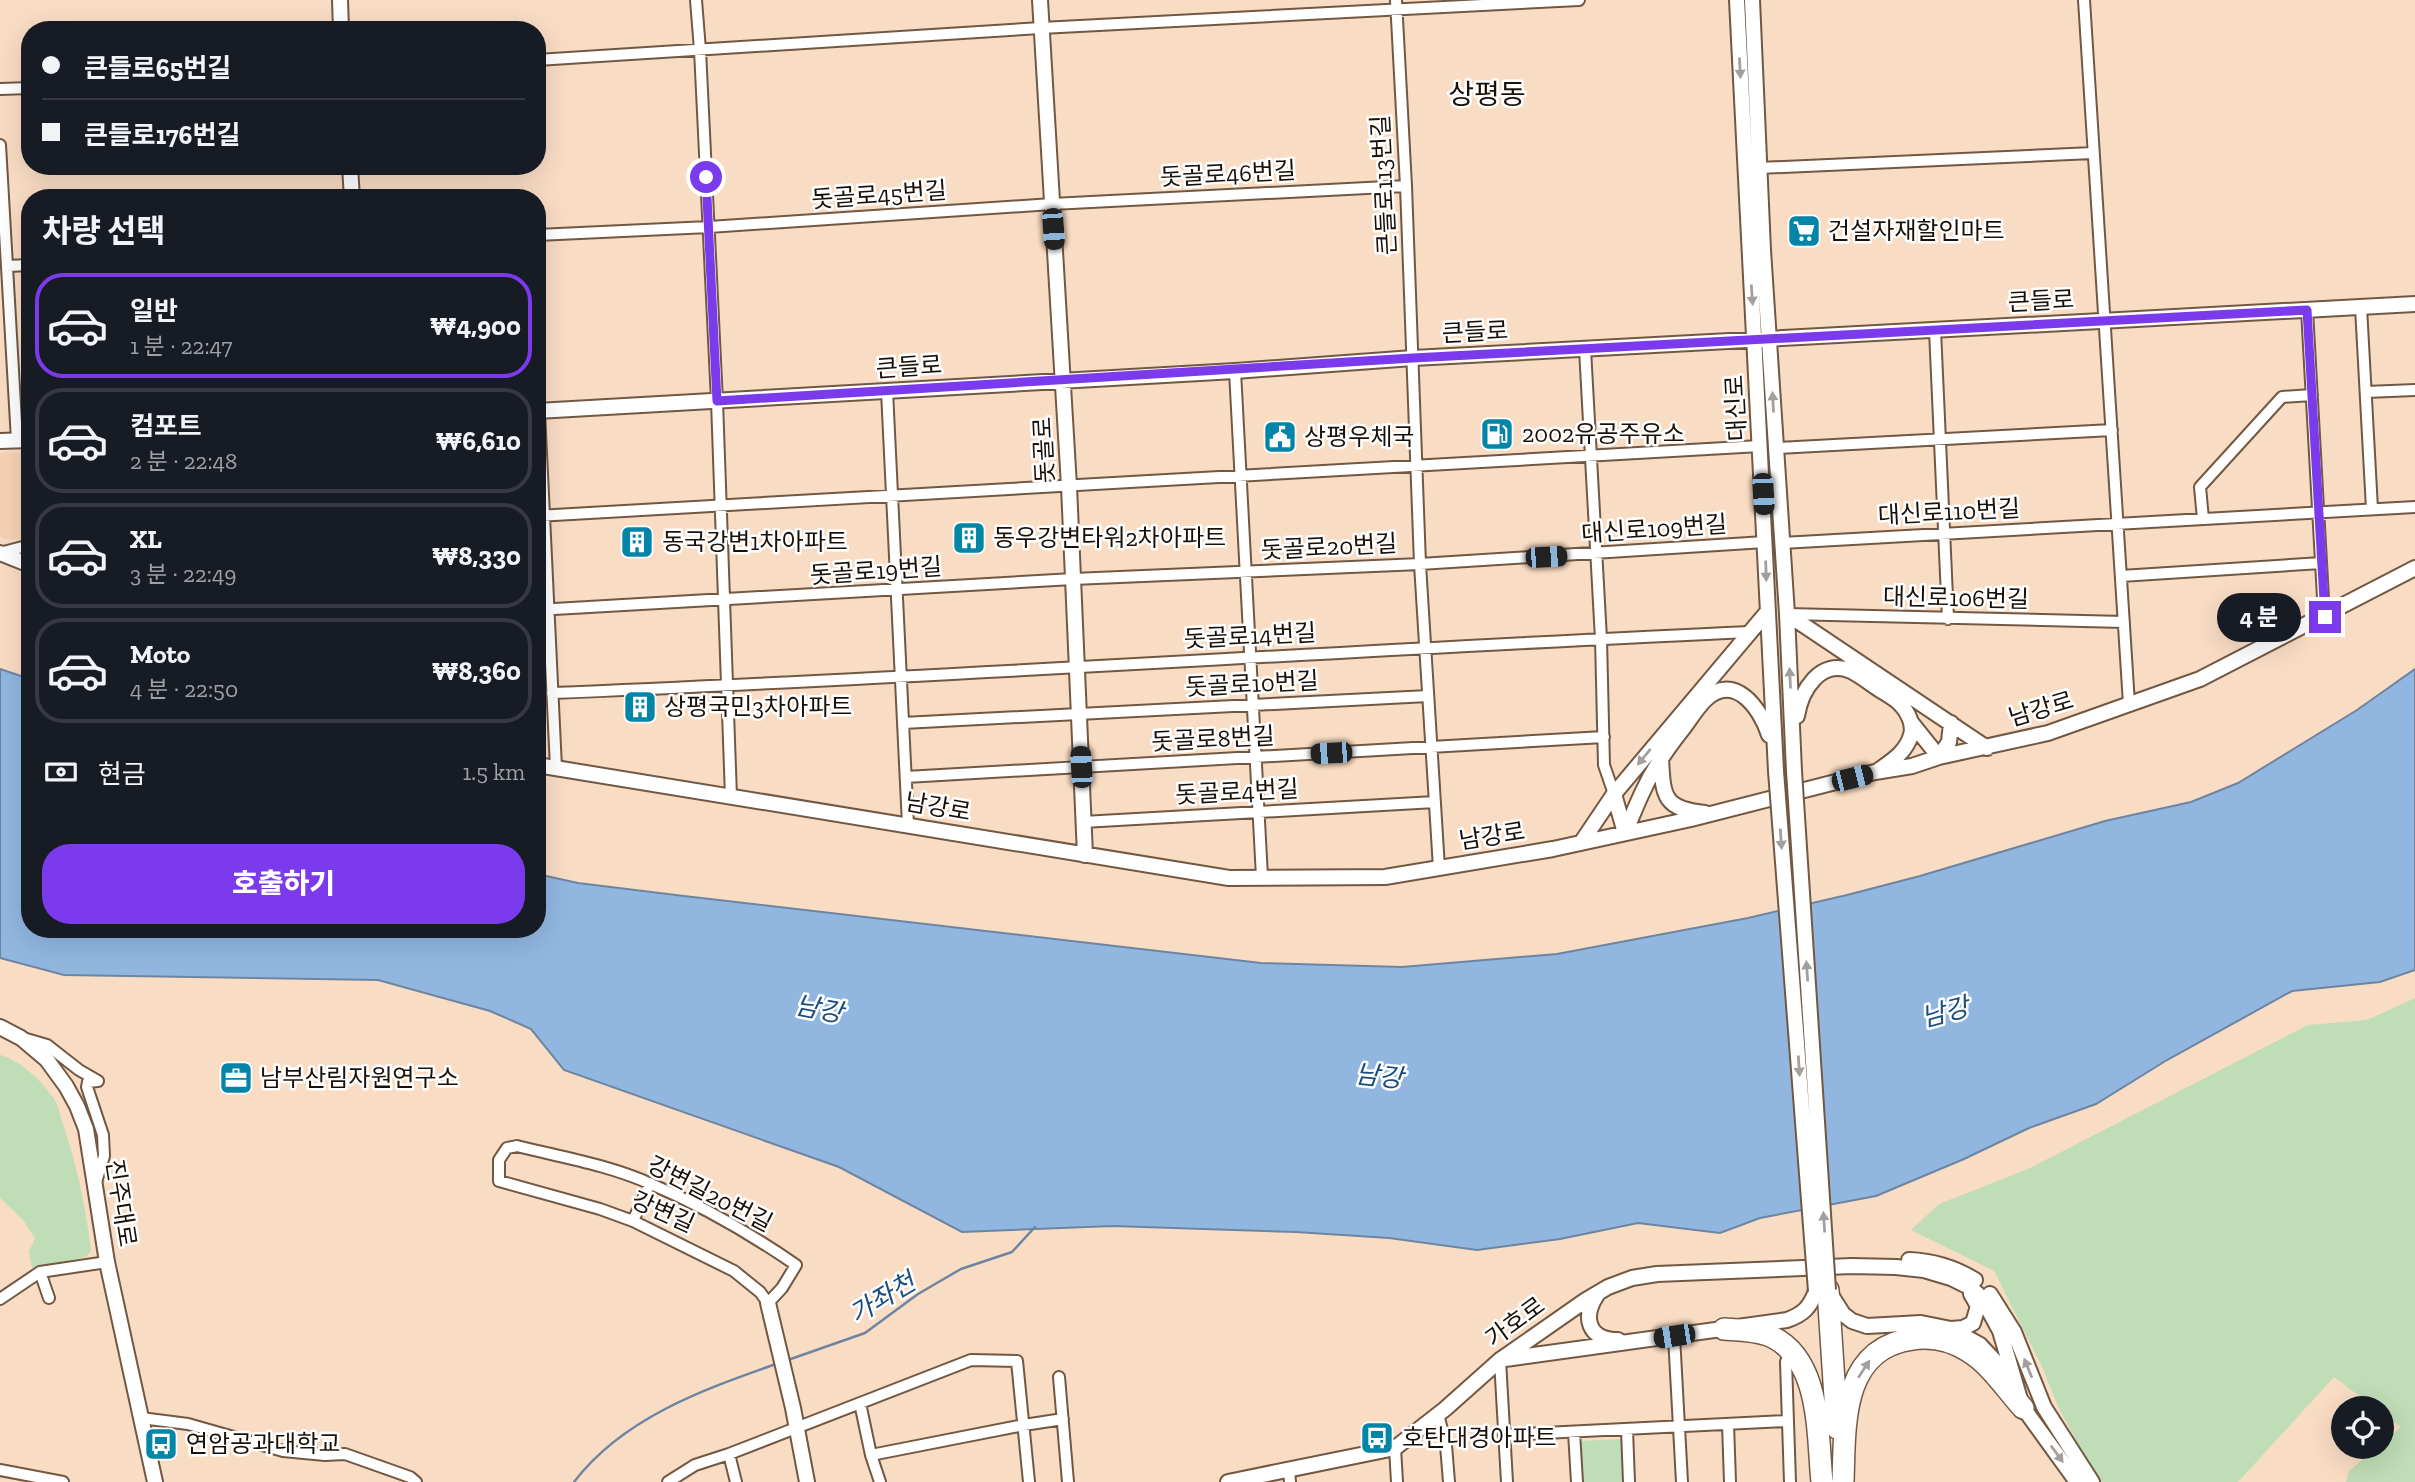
<!DOCTYPE html>
<html lang="ko">
<head>
<meta charset="utf-8">
<style>
	body { margin:0; font-family:"Zilla Slab","Noto Sans KR",serif; background:#20242c; color:#f1f3f6; height:100vh; display:flex; flex-direction:column; font-size:26px; white-space:nowrap }
	* { box-sizing:border-box; margin:0 }
	p { font-size:23px; color:#9ea1a6 }
	.icon { flex:none; width:38px; height:38px; fill:none; stroke:currentColor; stroke-width:2; stroke-linecap:round; stroke-linejoin:round }
	.map { position:relative; flex:1; overflow:hidden }
	.details { position:absolute; left:21px; top:189px; width:525px; height:749px; display:flex; flex-direction:column; background:#171b24; border-radius:28px; box-shadow:0 7px 28px #0002 }
	.details>* { flex:none }
	.banner { position:absolute; left:21px; top:21px; width:525px; height:154px; border-radius:28px; box-shadow:0 7px 28px #0002; display:grid; align-content:center; height:154px; padding:0 21px; background:#171b24 }
	.controls { position:absolute; left:2331px; top:1396px; display:grid; gap:14px }
	.controls a { display:grid; place-items:center; width:63px; height:63px; border-radius:50%; background:#171b24; box-shadow:0 7px 28px #0002; font-size:35px }
	.end { position:absolute; width:32px; height:32px; margin:-16px; border:9px solid #7c3aed; background:#fff; box-shadow:0 0 0 4px #fff }
	.from { border-radius:50% }
	.bubble { position:absolute; height:49px; border-radius:24px; background:#171b24; box-shadow:0 7px 28px #0002; font-size:23px; font-weight:800; line-height:49px; text-align:center }
	.car { position:absolute; width:21px; height:42px; margin:-21px -10px; border-radius:9px; box-shadow:0 0 5px 2px #0007; background:linear-gradient(#222 24%,#8ab4d8 0 40%,#222 0 76%,#8ab4d8 0 86%,#222 0) }
	.banner b { display:flex; align-items:center; gap:24px; height:66px; font-size:26px }
	.banner b+b { border-top:2px solid #363941 }
	.banner i { width:18px; height:18px; background:#f1f3f6 }
	ul { padding:0; list-style:none }
	li { display:flex; align-items:center; gap:21px; height:105px; margin:0 14px 10px; padding:0 7px; border:4px solid #363941; border-radius:28px }
	li div { flex:1 }
	li b { display:block; font-size:26px }
	li em { font-style:normal; font-weight:800 }
	li.on { border-color:#7c3aed }
	li>.icon { width:63px; height:63px; stroke-width:1.5 }
	h2 { padding:0 21px; font-size:32px; line-height:84px }
	.pay { display:flex; align-items:center; gap:18px; height:77px; padding:0 21px; font-size:26px }
	.pay p { margin-inline-start:auto }
	.cta { display:flex; gap:14px; margin-top:auto; padding:14px 21px }
	.cta a { flex:1; height:80px; border-radius:28px; background:#7c3aed; color:#fff; font-size:28px; font-weight:800; line-height:80px; text-align:center }
	.map>svg:first-child { display:block }
</style>
</head>
<body>
<div class="map">
<svg width="2415" height="1482" viewBox="0 0 2415 1482">
	<rect width="100%" height="100%" fill="#f9dcc4"/>
	<path fill="#f6d2b5" d="M30,452V539H5L0,537V453Z"/>
	<path fill="#bfddb6" d="M2415,998V1482H2346L2349,1471L2378,1447H2382V1444L2401,1427L2382,1413V1409H2377L2334,1377L2238,1482H2099L2059,1409L2042,1367L1994,1271L1911,1230L1939,1204L2028,1169L2308,1025L2367,1020Z
		M0,1055C20,1060 42,1081 54,1099C59,1106 60,1116 63,1124C77,1166 86,1208 91,1251L86,1257L32,1268L29,1252L35,1238L23,1220L0,1198Z
		M1622,1439L1624,1482H1582L1580,1441Z"/>
	<path fill="#91b7e1" stroke="#6d85a0" stroke-width="2" d="M0,669L30,679V929H537V874L578,883L684,896L1261,963L1402,967L1557,954L1748,918L1847,895L1920,876L2105,821L2191,802L2238,783L2357,710L2415,669V970L2380,982L2292,991L2167,1060L2096,1104L2029,1128L1964,1159L1876,1196L1760,1218L1720,1233L1638,1223L1560,1239L1477,1250L1389,1238L1296,1232L1113,1226L962,1232L839,1167L564,1070L531,1029L490,1011L378,980L64,975L0,958Z"/>
	<g fill="none" stroke-linecap="round" stroke-linejoin="round">
		<path stroke="#6d85a0" stroke-width="2.5" d="M785,1361L865,1333L918,1294L961,1269L1012,1252L1035,1227
			M574,1482C623,1418 702,1390 776,1364"/>
		<defs>
			<path id="minor" d="M696,0L700,50L717,401L731,797
				M1396,0L1406,186L1420,564L1439,868
				M2084,0L2129,704
				M537,60L1041,28L1579,0
				M0,89L30,88
				M0,145L17,440
				M1759,168L2093,153
				M537,235L709,227L1052,204L1406,186
				M7,266L30,265
				M2361,307L2372,509
				M2307,310L2324,616
				M1935,330L1948,619
				M1585,349L1601,639L1604,765L1614,794
				M1235,371L1262,877
				M887,391L908,825
				M2366,392L2415,390
				M539,411L556,768
				M1776,448L2112,430
				M537,516L1760,446
				M2203,519L2200,487L2282,397L2312,395
				M1782,543L2415,507
				M0,553L30,545
				M2121,576L2321,563
				M537,610L1073,579L1420,564L1765,542
				M1787,614L2124,622
				M552,693C952,677 1351,650 1750,632
				M903,723L1428,696
				M906,777L1604,737
				M1083,822L1435,802
				M23,1038L47,1045L79,1070L98,1081
				M517,1146C561,1157 609,1165 651,1184C703,1206 751,1234 796,1265L782,1288L768,1303L760,1292L734,1271L633,1221L600,1209L499,1181V1160L507,1148Z
				M96,1182L104,1156L103,1135L87,1087L88,1082L98,1081
				M633,1221L650,1183
				M40,1272L49,1298
				M0,1299L40,1272L107,1262
				M1674,1336L1682,1482
				M1790,1351L1786,1362L1790,1482
				M1500,1360L1507,1482
				M1059,1377L1068,1482
				M860,1403L871,1455L880,1482
				M1438,1414L1446,1445L1449,1482
				M141,1418L188,1424L283,1451L325,1455L345,1454L410,1477L416,1482
				M1728,1424L1730,1482
				M1627,1430L1629,1482
				M1574,1432L1577,1482
				M1504,1435L1787,1421
				M1395,1448L1397,1482
				M729,1454L736,1482
				M871,1455L1024,1425L1063,1419
				M0,1470L63,1482
				M1289,1470L1290,1482
				M668,1482L695,1465L729,1454L971,1360L1017,1361L1029,1482"/>
			<path id="tertiary" d="M340,0L341,30
				M1040,0L1069,486L1085,855
				M1737,0L1776,771
				M1752,0L1763,250L1787,614L1794,771
				M350,166L352,198
				M537,411L1235,371L1413,358L2415,304
				M0,441L30,440
				M0,553L30,565
				M1787,614L1987,748
				M1797,716C1801,691 1820,658 1851,671C1859,675 1867,681 1874,686C1882,692 1894,697 1901,705C1908,712 1914,725 1911,735C1906,752 1893,760 1879,770
				M1911,722L1939,757L1949,742L1951,723
				M1661,758C1663,796 1663,809 1705,813
				M537,765L1229,878L1385,877L1553,849L1691,819L1875,772L1912,766L1939,757L2048,733L2200,679L2415,568
				M1614,794L1625,833
				M1625,833C1631,819 1637,803 1644,789C1654,767 1667,749 1682,730C1689,721 1696,709 1705,700C1734,671 1761,709 1769,735
				M1581,843L1614,794L1768,611
				M0,1027L21,1038L47,1060L66,1086L77,1106L86,1129L107,1262L155,1482
				M1909,1260C1933,1261 1954,1267 1975,1280
				M1990,1294L2014,1332L2044,1407L2092,1482
				M1597,1295C1582,1317 1588,1340 1618,1340
				M1831,1295L1843,1314L1852,1321L1867,1326L1921,1323L1951,1329L1963,1328L1973,1323L1978,1306L1971,1294
				M768,1303L793,1408L807,1482
				M1951,1329L1980,1345L2009,1376
				M1505,1359L1787,1320C1804,1314 1810,1307 1816,1291
				M1228,1482L1395,1448L1445,1409L1500,1360L1586,1300L1608,1287L1632,1278L1657,1274L1852,1266L1896,1267L1924,1270L1951,1278L1971,1288L1982,1298L2000,1331L2022,1406L2077,1482"/>
			<path id="motorway" d="M1828,1290L1837,1428
				M1724,1329C1739,1330 1754,1330 1768,1335C1822,1357 1817,1434 1822,1482
				M1843,1482C1845,1427 1840,1349 1912,1339C1931,1336 1951,1340 1968,1351C1990,1364 2006,1389 2023,1408"/>
		</defs>
		<use href="#minor" stroke="#725843" stroke-width="14"/>
		<use href="#tertiary" stroke="#725843" stroke-width="18"/>
		<use href="#motorway" stroke="#725843" stroke-width="24"/>
		<use href="#minor" stroke="#fff" stroke-width="10"/>
		<use href="#tertiary" stroke="#fff" stroke-width="14"/>
		<use href="#motorway" stroke="#fff" stroke-width="21"/>
		<defs>
			<path id="tertiary-bridge" d="M1776,771L1816,1291
				M1794,771L1828,1290"/>
		</defs>
		<use href="#tertiary-bridge" stroke="#725843" stroke-width="18" stroke-linecap="butt"/>
		<use href="#tertiary-bridge" stroke="#fff" stroke-width="14"/>
	</g>
	<defs><path id="oneway-solid" d="M-6-.8H1V-3.2L6.5 0L1 3.2V.8H-6Z" transform="scale(1.75)"/></defs>
	<g fill="#a39f9c">
		<use href="#oneway-solid" transform="translate(1740 68) rotate(87)"/>
		<use href="#oneway-solid" transform="translate(1752 295) rotate(86)"/>
		<use href="#oneway-solid" transform="translate(1773 402) rotate(-93)"/>
		<use href="#oneway-solid" transform="translate(1766 571) rotate(88)"/>
		<use href="#oneway-solid" transform="translate(1790 678) rotate(-93)"/>
		<use href="#oneway-solid" transform="translate(1644 757) rotate(129)"/>
		<use href="#oneway-solid" transform="translate(1781 839) rotate(86)"/>
		<use href="#oneway-solid" transform="translate(1807 971) rotate(-94)"/>
		<use href="#oneway-solid" transform="translate(1799 1066) rotate(86)"/>
		<use href="#oneway-solid" transform="translate(1824 1222) rotate(-94)"/>
		<use href="#oneway-solid" transform="translate(2028 1368) rotate(-112)"/>
		<use href="#oneway-solid" transform="translate(1864 1369) rotate(-57)"/>
		<use href="#oneway-solid" transform="translate(2057 1454) rotate(54)"/>
	</g>
	<g fill="none" stroke-linecap="round" stroke-linejoin="round">
		<path stroke="#7c3aed" stroke-width="9" d="M706,177L717,401L1413,358L2307,310L2325,617"/>
	</g>
	<defs>
		<symbol id="supermarket-square" viewBox="-11 -11 22 22"><rect x="-9" y="-9" width="18" height="18" rx="4" fill="#0385a8" stroke="#fff"/><path d="M-6-5.5h2.5l.6 2H6L4.5 2H-2.5L-4.4-4H-6ZM-1.5 3.2a1.3 1.3 0 1 0 .1 0ZM3 3.2a1.3 1.3 0 1 0 .1 0Z" fill="#fff"/></symbol>
		<symbol id="fuel-square" viewBox="-11 -11 22 22"><rect x="-9" y="-9" width="18" height="18" rx="4" fill="#0385a8" stroke="#fff"/><path d="M-5.5-6h7V0h2V4h1.3V-2.5L3-4.5l.8-.8L6-3V5H2.5V1h-1V6h-7ZM-4.2-4.7v3.2H.2V-4.7Z" fill="#fff"/></symbol>
		<symbol id="civic-square" viewBox="-11 -11 22 22"><rect x="-9" y="-9" width="18" height="18" rx="4" fill="#0385a8" stroke="#fff"/><path d="M-.6-6.5H3V-4.5H.6V-3L4-1V1h2V6H-6V1h2V-1L-.6-3ZM-1.2 2.5V6h2.4V2.5Z" fill="#fff"/></symbol>
		<symbol id="building-square" viewBox="-11 -11 22 22"><rect x="-9" y="-9" width="18" height="18" rx="4" fill="#0385a8" stroke="#fff"/><path d="M-4-6H4V6H1V3H-1V6H-4ZM-2.5-4.3h1.7v1.8h-1.7ZM.8-4.3h1.7v1.8H.8ZM-2.5-1h1.7V.8h-1.7ZM.8-1h1.7V.8H.8Z" fill="#fff"/></symbol>
		<symbol id="office-square" viewBox="-11 -11 22 22"><rect x="-9" y="-9" width="18" height="18" rx="4" fill="#0385a8" stroke="#fff"/><path d="M-6-3h4V-5.5h4V-3h4V5H-6ZM-1-4.5V-3h2v-1.5ZM-6 0V1H6V0Z" fill="#fff"/></symbol>
		<symbol id="bus-square" viewBox="-11 -11 22 22"><rect x="-9" y="-9" width="18" height="18" rx="4" fill="#0385a8" stroke="#fff"/><path d="M-5-6H5V4H4V6H2V4H-2V6H-4V4H-5ZM-3.5-4V0h7V-4ZM-3.5 1.2v1.5H-2V1.2ZM2 1.2v1.5H3.5V1.2Z" fill="#fff"/></symbol>
	</defs>
	<g fill-rule="evenodd">
		<use href="#supermarket-square" x="1785" y="212" width="38" height="38"/>
		<use href="#fuel-square" x="1478" y="415" width="38" height="38"/>
		<use href="#civic-square" x="1261" y="418" width="38" height="38"/>
		<use href="#building-square" x="950" y="519" width="38" height="38"/>
		<use href="#building-square" x="618" y="523" width="38" height="38"/>
		<use href="#building-square" x="621" y="688" width="38" height="38"/>
		<use href="#office-square" x="217" y="1059" width="38" height="38"/>
		<use href="#bus-square" x="1358" y="1419" width="38" height="38"/>
		<use href="#bus-square" x="142" y="1425" width="38" height="38"/>
	</g>
	<g text-anchor="middle" stroke-width="5" stroke-linejoin="round" paint-order="stroke">
		<g font-size="24" fill="#1a1008" stroke="#fff">
			<text transform="translate(1228 174) rotate(-3)" y="8">돗골로46번길</text>
			<text transform="translate(1384 185) rotate(-93)" y="8">큰들로113번길</text>
			<text transform="translate(879 195) rotate(-4)" y="8">돗골로45번길</text>
			<text transform="translate(2041 301) rotate(-3)" y="8">큰들로</text>
			<text transform="translate(1475 332) rotate(-3)" y="8">큰들로</text>
			<text transform="translate(909 367) rotate(-4)" y="8">큰들로</text>
			<text transform="translate(1736 408) rotate(-93)" y="8">대신로</text>
			<text transform="translate(1044 450) rotate(-93)" y="8">돗골로</text>
			<text transform="translate(1949 512) rotate(-3)" y="8">대신로110번길</text>
			<text transform="translate(1654 529) rotate(-4)" y="8">대신로109번길</text>
			<text transform="translate(1329 547) rotate(-3)" y="8">돗골로20번길</text>
			<text transform="translate(876 571) rotate(-4)" y="8">돗골로19번길</text>
			<text transform="translate(1956 598) rotate(1)" y="8">대신로106번길</text>
			<text transform="translate(1250 636) rotate(-3)" y="8">돗골로14번길</text>
			<text transform="translate(1252 684) rotate(-3)" y="8">돗골로10번길</text>
			<text transform="translate(2041 709) rotate(-17)" y="8">남강로</text>
			<text transform="translate(1213 739) rotate(-3)" y="8">돗골로8번길</text>
			<text transform="translate(1237 792) rotate(-3)" y="8">돗골로4번길</text>
			<text transform="translate(938 807) rotate(10)" y="8">남강로</text>
			<text transform="translate(1492 836) rotate(-9)" y="8">남강로</text>
			<text transform="translate(710 1194) rotate(27)" y="8">강변길20번길</text>
			<text transform="translate(121 1203) rotate(81)" y="8">진주대로</text>
			<text transform="translate(663 1212) rotate(24)" y="8">강변길</text>
			<text transform="translate(1515 1322) rotate(-36)" y="8">가호로</text>
		</g>
		<g font-size="24" fill="#1a1008" stroke="#fff" text-anchor="start">
			<text x="1828" y="239">건설자재할인마트</text>
			<text x="1522" y="442">2002유공주유소</text>
			<text x="1304" y="445">상평우체국</text>
			<text x="993" y="546">동우강변타워2차아파트</text>
			<text x="662" y="550">동국강변1차아파트</text>
			<text x="664" y="715">상평국민3차아파트</text>
			<text x="260" y="1086">남부산림자원연구소</text>
			<text x="1402" y="1446">호탄대경아파트</text>
			<text x="186" y="1452">연암공과대학교</text>
		</g>
		<g font-size="26" font-style="italic" fill="#184e81" stroke="#fff">
			<text transform="translate(819 1009) rotate(11)" y="9">남강</text>
			<text transform="translate(1945 1012) rotate(-15)" y="9">남강</text>
			<text transform="translate(1379 1076) rotate(6)" y="9">남강</text>
			<text transform="translate(882 1298) rotate(-31)" y="9">가좌천</text>
		</g>
		<g font-size="28" fill="#1a1008" stroke="#fff">
			<text x="1487" y="104">상평동</text>
		</g>
	</g>
</svg>
<div class="controls">
<a><svg class="icon" aria-label="locate" viewBox="0 0 24 24"><circle cx="12" cy="12" r="6"/><path d="M12 2v4M12 18v4M2 12h4M18 12h4"/></svg></a>
</div>
<i class="end from" style="left:706px;top:177px"></i>
<i class="end" style="left:2325px;top:617px"></i>
<div class="bubble" style="left:2217px;top:593px;width:84px">4 분</div>
<i class="car" style="left:1053px;top:229px;rotate:176deg"></i>
<i class="car" style="left:1763px;top:494px;rotate:177deg"></i>
<i class="car" style="left:1546px;top:557px;rotate:87deg"></i>
<i class="car" style="left:1331px;top:753px;rotate:267deg"></i>
<i class="car" style="left:1081px;top:767px;rotate:357deg"></i>
<i class="car" style="left:1852px;top:778px;rotate:76deg"></i>
<i class="car" style="left:1674px;top:1336px;rotate:261deg"></i>
<div class="banner">
<b><i class="from"></i>큰들로65번길</b>
<b><i></i>큰들로176번길</b>
</div>
<section class="details">
<h2>차량 선택</h2>
<ul>
<li class="on"><svg class="icon" aria-label="car" viewBox="0 0 24 24"><path d="M5 17H2v-5l4-1 3-4h7l3 4 3 1v5h-3M9 17h6M6 11h13"/><circle cx="7" cy="17" r="2"/><circle cx="17" cy="17" r="2"/></svg><div><b>일반</b><p>1 분 · 22:47</p></div><em>₩4,900</em></li>
<li><svg class="icon" aria-label="car" viewBox="0 0 24 24"><path d="M5 17H2v-5l4-1 3-4h7l3 4 3 1v5h-3M9 17h6M6 11h13"/><circle cx="7" cy="17" r="2"/><circle cx="17" cy="17" r="2"/></svg><div><b>컴포트</b><p>2 분 · 22:48</p></div><em>₩6,610</em></li>
<li><svg class="icon" aria-label="car" viewBox="0 0 24 24"><path d="M5 17H2v-5l4-1 3-4h7l3 4 3 1v5h-3M9 17h6M6 11h13"/><circle cx="7" cy="17" r="2"/><circle cx="17" cy="17" r="2"/></svg><div><b>XL</b><p>3 분 · 22:49</p></div><em>₩8,330</em></li>
<li><svg class="icon" aria-label="car" viewBox="0 0 24 24"><path d="M5 17H2v-5l4-1 3-4h7l3 4 3 1v5h-3M9 17h6M6 11h13"/><circle cx="7" cy="17" r="2"/><circle cx="17" cy="17" r="2"/></svg><div><b>Moto</b><p>4 분 · 22:50</p></div><em>₩8,360</em></li>
</ul>
<div class="pay"><svg class="icon" aria-label="cash" viewBox="0 0 24 24"><path d="M3 7h18v10H3z"/><circle cx="12" cy="12" r="2"/></svg>현금<p>1.5 km</p></div>
<div class="cta"><a>호출하기</a></div>
</section>
</div>
</body>
</html>
